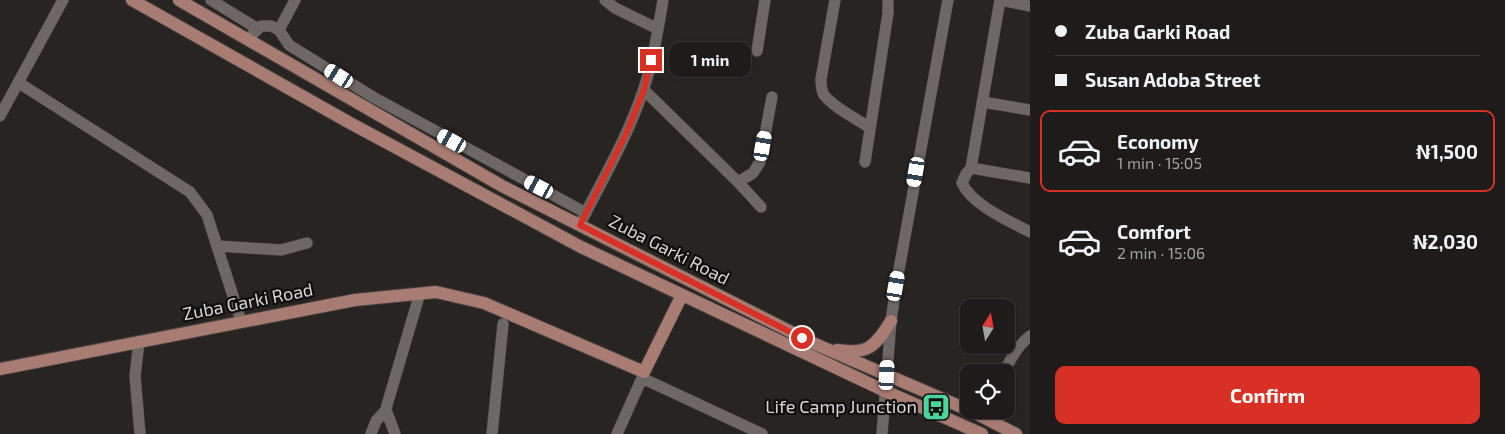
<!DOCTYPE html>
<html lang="en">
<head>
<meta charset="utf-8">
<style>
	body { margin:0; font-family:"Exo 2",sans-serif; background:#2b2827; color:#f1f3f6; height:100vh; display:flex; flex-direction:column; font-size:19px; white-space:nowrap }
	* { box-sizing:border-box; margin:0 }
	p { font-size:16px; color:#a1a1a2 }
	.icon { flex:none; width:28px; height:28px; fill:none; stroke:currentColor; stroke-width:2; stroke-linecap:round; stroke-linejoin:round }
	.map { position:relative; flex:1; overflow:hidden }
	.side { display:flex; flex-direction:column; background:#1e1b1a; width:475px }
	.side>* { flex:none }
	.hud { display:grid; align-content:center; height:110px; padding:0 25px; background:#1e1b1a }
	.needle { width:32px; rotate:11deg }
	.buttons { position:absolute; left:960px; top:299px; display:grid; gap:10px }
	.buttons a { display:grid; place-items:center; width:55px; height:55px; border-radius:10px; background:#1e1b1a; box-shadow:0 1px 4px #0004,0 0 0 1px #3c3939; font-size:25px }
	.end { position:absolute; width:22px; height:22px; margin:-11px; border:6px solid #d93025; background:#fff; box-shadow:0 0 0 2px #fff }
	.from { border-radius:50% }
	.bubble { position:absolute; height:35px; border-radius:10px; background:#1e1b1a; box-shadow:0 1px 4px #0004,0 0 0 1px #3c3939; font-size:16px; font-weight:700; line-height:35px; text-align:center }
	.car { position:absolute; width:15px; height:30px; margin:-15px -8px; border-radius:6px; box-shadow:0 0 4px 1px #0007; background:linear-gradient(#fff 24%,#345 0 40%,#fff 0 76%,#345 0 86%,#fff 0) }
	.hud b { display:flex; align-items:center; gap:18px; height:48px; font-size:19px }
	.hud b+b { border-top:1px solid #3c3939 }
	.hud i { width:12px; height:12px; background:#f1f3f6 }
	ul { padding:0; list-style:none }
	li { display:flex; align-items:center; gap:15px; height:82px; margin:0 10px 8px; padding:0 15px; border:2px solid transparent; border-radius:10px }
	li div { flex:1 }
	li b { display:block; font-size:19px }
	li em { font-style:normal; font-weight:700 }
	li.on { border-color:#d93025 }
	li>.icon { width:45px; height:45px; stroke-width:1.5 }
	.primary-button { display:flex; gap:10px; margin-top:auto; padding:10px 25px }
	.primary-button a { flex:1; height:58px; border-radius:10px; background:#d93025; color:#fff; font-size:20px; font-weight:700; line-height:58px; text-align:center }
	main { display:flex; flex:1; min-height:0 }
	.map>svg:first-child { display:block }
</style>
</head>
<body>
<main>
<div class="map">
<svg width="1030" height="434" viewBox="0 0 1030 434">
	<rect width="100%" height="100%" fill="#282422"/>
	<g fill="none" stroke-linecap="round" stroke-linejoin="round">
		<defs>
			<path id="minor" d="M211,0L258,29
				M605,0L615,8L658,29
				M835,0L821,79C821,84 821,90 824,95C833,107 857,119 870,128
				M1000,0L971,168L966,174L962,183C972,205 1009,221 1030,232
				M1001,0L1030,6
				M279,30L289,45L373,97L586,213
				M248,39L261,26H271L279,30L295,0
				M757,51L765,0
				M19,83L190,192L207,215L241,321
				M644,90L738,182L761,207
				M983,102L1030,110
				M0,116L63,0
				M865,162L888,13V0
				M971,168L1030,178
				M738,182L753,173L760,162L772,97
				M582,220C604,177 628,136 643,91C653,62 658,30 663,0
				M218,246L281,250L307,243
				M139,342L135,376L140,434
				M644,372L642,378L762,434
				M1004,372C1011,359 1017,346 1030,336
				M371,434L376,421L386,410
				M395,434L386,410L387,405L420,293
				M492,434L503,324
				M617,434L642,378
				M882,434L891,321L896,286L948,0"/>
			<path id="major" d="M132,0L350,123L581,247L885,391L982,434
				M179,0L502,186L815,344L973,412L1016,434
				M837,350C869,355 875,346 891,321
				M0,369L355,300L436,292L484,303L644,372L682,295"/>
		</defs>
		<use href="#minor" stroke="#45413f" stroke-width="12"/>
		<use href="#major" stroke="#45413f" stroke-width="14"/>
		<use href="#minor" stroke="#6d6865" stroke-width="11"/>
		<use href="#major" stroke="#a97c73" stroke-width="12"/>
	</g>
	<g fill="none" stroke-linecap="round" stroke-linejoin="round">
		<path stroke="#d93025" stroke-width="6" d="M651,60L644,90L627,132L580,225L802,338"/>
	</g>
	<defs>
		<symbol id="bus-square" viewBox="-11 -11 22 22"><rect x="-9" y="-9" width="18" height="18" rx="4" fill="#4ad49c" stroke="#100e0d"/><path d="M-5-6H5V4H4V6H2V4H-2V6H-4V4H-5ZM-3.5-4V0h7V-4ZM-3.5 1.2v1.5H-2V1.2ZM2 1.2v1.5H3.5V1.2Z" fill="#111"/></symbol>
	</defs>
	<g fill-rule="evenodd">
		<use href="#bus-square" x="920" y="391" width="32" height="32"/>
	</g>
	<g text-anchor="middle" stroke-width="4.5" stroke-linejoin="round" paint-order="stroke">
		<g font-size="18" fill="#d8d5d4" stroke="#100e0d">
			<text transform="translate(669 250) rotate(27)" y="6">Zuba Garki Road</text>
			<text transform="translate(248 302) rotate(-11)" y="6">Zuba Garki Road</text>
		</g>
		<g font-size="18" fill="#d8d5d4" stroke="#100e0d" text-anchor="end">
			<text x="917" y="413">Life Camp Junction</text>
		</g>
	</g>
</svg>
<div class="buttons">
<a><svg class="needle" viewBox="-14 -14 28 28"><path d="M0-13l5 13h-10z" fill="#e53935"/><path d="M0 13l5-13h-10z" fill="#a1a1a2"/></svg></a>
<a><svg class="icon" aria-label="locate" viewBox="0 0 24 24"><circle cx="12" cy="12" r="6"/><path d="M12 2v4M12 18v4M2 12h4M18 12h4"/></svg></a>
</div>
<i class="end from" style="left:802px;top:338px"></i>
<i class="end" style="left:651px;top:60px"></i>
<div class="bubble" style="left:669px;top:42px;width:82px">1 min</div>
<i class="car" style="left:339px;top:76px;rotate:302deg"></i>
<i class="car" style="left:452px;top:141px;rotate:299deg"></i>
<i class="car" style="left:763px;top:146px;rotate:10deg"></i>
<i class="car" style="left:916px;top:172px;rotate:190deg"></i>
<i class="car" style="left:539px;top:187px;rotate:298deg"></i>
<i class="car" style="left:896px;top:286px;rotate:10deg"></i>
<i class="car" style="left:887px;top:375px;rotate:3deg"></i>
</div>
<section class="side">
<div class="hud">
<b><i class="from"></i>Zuba Garki Road</b>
<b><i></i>Susan Adoba Street</b>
</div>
<ul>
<li class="on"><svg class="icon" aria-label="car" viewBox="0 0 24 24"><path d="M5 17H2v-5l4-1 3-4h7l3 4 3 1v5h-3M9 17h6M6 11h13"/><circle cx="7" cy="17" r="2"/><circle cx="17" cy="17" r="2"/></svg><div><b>Economy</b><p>1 min · 15:05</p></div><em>₦1,500</em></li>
<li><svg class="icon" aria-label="car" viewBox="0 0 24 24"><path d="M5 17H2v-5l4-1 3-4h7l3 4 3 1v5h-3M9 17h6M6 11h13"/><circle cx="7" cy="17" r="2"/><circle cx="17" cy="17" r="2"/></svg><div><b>Comfort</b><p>2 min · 15:06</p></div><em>₦2,030</em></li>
</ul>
<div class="primary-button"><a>Confirm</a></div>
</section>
</main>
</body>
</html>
